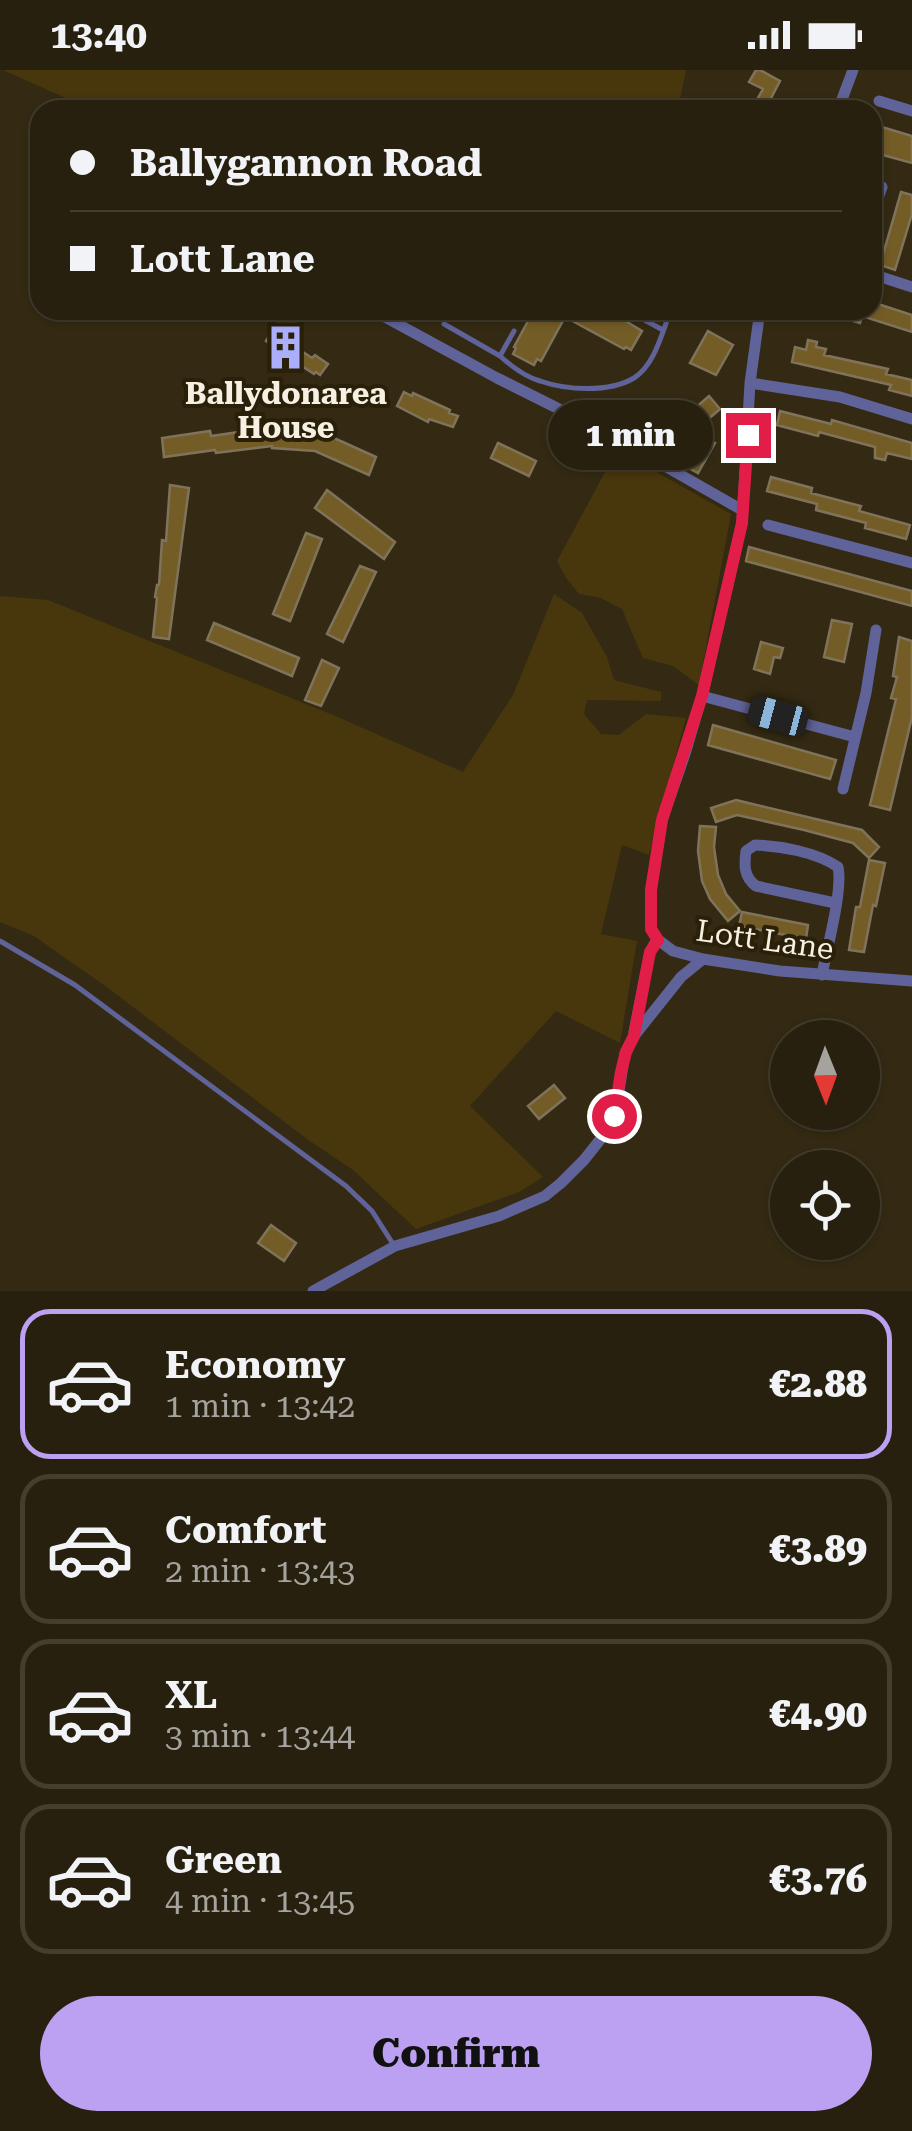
<!DOCTYPE html>
<html lang="en">
<head>
<meta charset="utf-8">
<style>
	body { margin:0; font-family:"Roboto Serif",serif; background:#332d1c; color:#f1f3f6; height:100vh; display:flex; flex-direction:column; font-size:38px; white-space:nowrap }
	* { box-sizing:border-box; margin:0 }
	p { font-size:32px; color:#a4a39e }
	.icon { flex:none; width:55px; height:55px; fill:none; stroke:currentColor; stroke-width:2; stroke-linecap:round; stroke-linejoin:round }
	.map { position:relative; height:1221px; overflow:hidden }
	.side { display:flex; flex-direction:column; background:#27200e; flex:1 }
	.side>* { flex:none }
	.guide { position:absolute; left:30px; top:30px; width:852px; height:220px; border-radius:30px; box-shadow:0 2px 8px #0004,0 0 0 2px #433e2e; display:grid; align-content:center; height:220px; padding:0 40px; background:#27200e }
	.needle { width:65px; rotate:179deg }
	.fabs { position:absolute; left:770px; top:950px; display:grid; gap:20px }
	.fabs a { display:grid; place-items:center; width:110px; height:110px; border-radius:50%; background:#27200e; box-shadow:0 2px 8px #0004,0 0 0 2px #433e2e; font-size:50px }
	.end { position:absolute; width:45px; height:45px; margin:-22px; border:12px solid #e11d48; background:#fff; box-shadow:0 0 0 5px #fff }
	.from { border-radius:50% }
	.bubble { position:absolute; height:70px; border-radius:35px; background:#27200e; box-shadow:0 2px 8px #0004,0 0 0 2px #433e2e; font-size:32px; font-weight:800; line-height:70px; text-align:center }
	.car { position:absolute; width:30px; height:60px; margin:-30px -15px; border-radius:12px; box-shadow:0 0 8px 2px #0007; background:linear-gradient(#222 24%,#8ab4d8 0 40%,#222 0 76%,#8ab4d8 0 86%,#222 0) }
	.guide b { display:flex; align-items:center; gap:35px; height:95px; font-size:38px }
	.guide b+b { border-top:2px solid #433e2e }
	.guide i { width:25px; height:25px; background:#f1f3f6 }
	ul { padding:18px 0 0; list-style:none }
	li { display:flex; align-items:center; gap:30px; height:150px; margin:0 20px 15px; padding:0 20px; border:5px solid #433e2e; border-radius:30px }
	li div { flex:1 }
	li b { display:block; font-size:38px }
	li em { font-style:normal; font-weight:800 }
	li.selected { border-color:#bca0f2 }
	li>.icon { width:90px; height:90px; stroke-width:1.5 }
	.primary-button { display:flex; gap:20px; margin-top:auto; padding:20px 40px }
	.primary-button a { flex:1; height:115px; border-radius:60px; background:#bca0f2; color:#111; font-size:40px; font-weight:800; line-height:115px; text-align:center }
	.status { display:flex; justify-content:space-between; align-items:center; height:70px; padding:0 50px; background:#27200e; direction:ltr }
	.status svg { height:28px; fill:currentColor }
	.map>svg:first-child { display:block }
</style>
</head>
<body>
<div class="status"><b>13:40</b><svg viewBox="0 0 49 12"><path d="M0 12V9h3v3zM5 12V6h3v6zM10 12V3h3v9zM15 12V0h3v12zM26 1h20v11H26zM47 4h2v5h-2z"/></svg></div>
<div class="map">
<svg width="912" height="1221" viewBox="0 0 912 1221">
	<rect width="100%" height="100%" fill="#342a13"/>
	<path fill="#48370c" d="M3,0H686L680,30L673,40H98L70,30Z
		M617,380L731,444L699,615L673,596L643,588L622,539L601,528L579,524L566,508L557,491Z
		M554,524L582,543L607,587L614,610L661,622V631L587,630L584,644L601,664L619,665L646,644L686,648L649,785L622,775L601,864L637,871L620,973L556,941L470,1036L543,1107L519,1122L416,1159L353,1100L307,1069L108,918L34,866L0,852V526L48,530L333,645L463,702L513,625Z"/>
	<path fill="#735c26" stroke="#7f735b" stroke-width="2.5" d="M756,0H760L780,11L768,34L778,40H751L763,19L749,12Z
		M872,54L912,66V93L872,82Z
		M901,122L912,125V144L895,200L880,195Z
		M872,232L912,245V262L862,246L860,253L825,243V240H872Z
		M534,240H607L642,261L631,280L626,277L624,279L565,247L541,291L537,289L534,295L513,284L516,278L514,277Z
		M283,245L302,257L291,274L312,288L315,285L328,294L320,305L316,302L314,304L297,293L292,300L281,292L286,285L266,271Z
		M708,261L733,275L716,305L690,293Z
		M808,270L817,272L816,277L826,279L824,285L888,299L886,304L912,310V326L889,320L891,315L792,292L795,277L806,280Z
		M404,322L412,326L413,323L450,340L449,343L458,346L453,357L429,349L428,352L397,336Z
		M709,326L720,339L693,362L715,373L698,403L666,386L673,373L676,374L689,349L686,346Z
		M780,341L831,354L832,350L912,373V389L887,383L885,390L875,388V377L819,362L818,366L777,355Z
		M266,358L323,363L376,387L369,405L315,381L272,378V376L216,383L215,380L164,387L162,368L210,361L211,366Z
		M498,373L536,391L529,406L491,388Z
		M771,407L812,418L811,423L861,436L859,441L910,455L906,469L865,458L866,453L816,440L817,434L767,421Z
		M170,415L189,418L169,569L153,567L157,528L155,527L157,515H159L162,470L166,471Z
		M327,420L395,472L384,489L315,438Z
		M306,463L322,469L290,551L273,544Z
		M749,477L912,521V536L746,491Z
		M360,496L376,502L343,572L327,564Z
		M832,550L852,554L844,592L824,587Z
		M214,553L299,588L292,606L207,570Z
		M899,567L912,571V647L890,740L870,735L896,629L891,628L897,607L893,606Z
		M761,572L783,578L780,588L774,587L770,604L754,599Z
		M322,590L339,598L321,636L305,630Z
		M713,655L836,690L830,709L708,675Z
		M736,730L862,760L879,777L869,788L853,773L804,760L737,745L716,752L711,738Z
		M700,756L716,757L714,777L718,805L726,824L740,841L728,851L710,829L702,811L698,781Z
		M869,790L885,793L876,836L873,835L864,882L849,880L856,837H860Z
		M742,842L808,855L806,869L739,856Z
		M554,1015L565,1028L539,1049L528,1036Z
		M271,1155L296,1173L284,1191L258,1173Z"/>
	<g fill="none" stroke-linecap="round" stroke-linejoin="round">
		<path stroke="#606399" stroke-width="5" d="M626,240L663,260
			M444,254L500,286C511,296 526,307 540,311C566,320 609,323 634,308C655,295 662,262 671,240
			M500,286L514,261
			M0,871L75,915L346,1116L372,1141L393,1174"/>
		<path stroke="#606399" stroke-width="11" d="M879,31L912,41
			M838,40L853,0
			M872,144L882,117
			M872,204L912,217
			M372,240L497,308L609,364L742,440
			M760,240L750,313L742,453L702,626L685,684L662,750L651,820V859L657,869L673,881L703,889L780,901L912,911
			M750,313L840,327L912,349
			M768,455L912,493
			M702,626L855,667
			M843,719L866,623L876,560
			M822,905C827,878 843,821 838,797C816,782 781,776 755,775L746,781C744,796 744,807 756,816L835,833
			M634,962L650,882L657,869
			M313,1221L395,1176L499,1146L545,1126L561,1113L584,1090L607,1061L615,1046L625,983L634,966L681,907L703,889"/>
	</g>
	<g fill="none" stroke-linecap="round" stroke-linejoin="round">
		<path stroke="#e11d48" stroke-width="12" d="M614,1046L621,1002L626,982L634,966L650,882L658,870L651,859V820L662,750L702,626L742,453L748,365"/>
	</g>
	<defs>
		<symbol id="building-bare" viewBox="-9 -9 18 18"><path d="M-4-6H4V6H1V3H-1V6H-4ZM-2.5-4.3h1.7v1.8h-1.7ZM.8-4.3h1.7v1.8H.8ZM-2.5-1h1.7V.8h-1.7ZM.8-1h1.7V.8H.8Z" fill="#abaffb" stroke="#2a2009" stroke-width="2.5" paint-order="stroke"/></symbol>
	</defs>
	<g fill-rule="evenodd">
		<use href="#building-bare" x="254" y="246" width="63" height="63"/>
	</g>
	<g text-anchor="middle" stroke-width="8" stroke-linejoin="round" paint-order="stroke">
		<g font-size="30" font-weight="bold" fill="#f6f0e2" stroke="#2a2009">
			<text x="286" y="334">Ballydonarea<tspan x="286" dy="34">House</tspan></text>
		</g>
		<g font-size="30" fill="#f6f0e2" stroke="#2a2009">
			<text transform="translate(765 870) rotate(8)" y="10">Lott Lane</text>
		</g>
	</g>
</svg>
<div class="fabs">
<a><svg class="needle" viewBox="-14 -14 28 28"><path d="M0-13l5 13h-10z" fill="#e53935"/><path d="M0 13l5-13h-10z" fill="#a4a39e"/></svg></a>
<a><svg class="icon" aria-label="locate" viewBox="0 0 24 24"><circle cx="12" cy="12" r="6"/><path d="M12 2v4M12 18v4M2 12h4M18 12h4"/></svg></a>
</div>
<i class="end from" style="left:614px;top:1046px"></i>
<i class="end" style="left:748px;top:365px"></i>
<div class="bubble" style="left:548px;top:330px;width:165px">1 min</div>
<i class="car" style="left:778px;top:646px;rotate:285deg"></i>
<div class="guide">
<b><i class="from"></i>Ballygannon Road</b>
<b><i></i>Lott Lane</b>
</div>
</div>
<section class="side">
<ul>
<li class="selected"><svg class="icon" aria-label="car" viewBox="0 0 24 24"><path d="M5 17H2v-5l4-1 3-4h7l3 4 3 1v5h-3M9 17h6M6 11h13"/><circle cx="7" cy="17" r="2"/><circle cx="17" cy="17" r="2"/></svg><div><b>Economy</b><p>1 min · 13:42</p></div><em>€2.88</em></li>
<li><svg class="icon" aria-label="car" viewBox="0 0 24 24"><path d="M5 17H2v-5l4-1 3-4h7l3 4 3 1v5h-3M9 17h6M6 11h13"/><circle cx="7" cy="17" r="2"/><circle cx="17" cy="17" r="2"/></svg><div><b>Comfort</b><p>2 min · 13:43</p></div><em>€3.89</em></li>
<li><svg class="icon" aria-label="car" viewBox="0 0 24 24"><path d="M5 17H2v-5l4-1 3-4h7l3 4 3 1v5h-3M9 17h6M6 11h13"/><circle cx="7" cy="17" r="2"/><circle cx="17" cy="17" r="2"/></svg><div><b>XL</b><p>3 min · 13:44</p></div><em>€4.90</em></li>
<li><svg class="icon" aria-label="car" viewBox="0 0 24 24"><path d="M5 17H2v-5l4-1 3-4h7l3 4 3 1v5h-3M9 17h6M6 11h13"/><circle cx="7" cy="17" r="2"/><circle cx="17" cy="17" r="2"/></svg><div><b>Green</b><p>4 min · 13:45</p></div><em>€3.76</em></li>
</ul>
<div class="primary-button"><a>Confirm</a></div>
</section>
</body>
</html>
